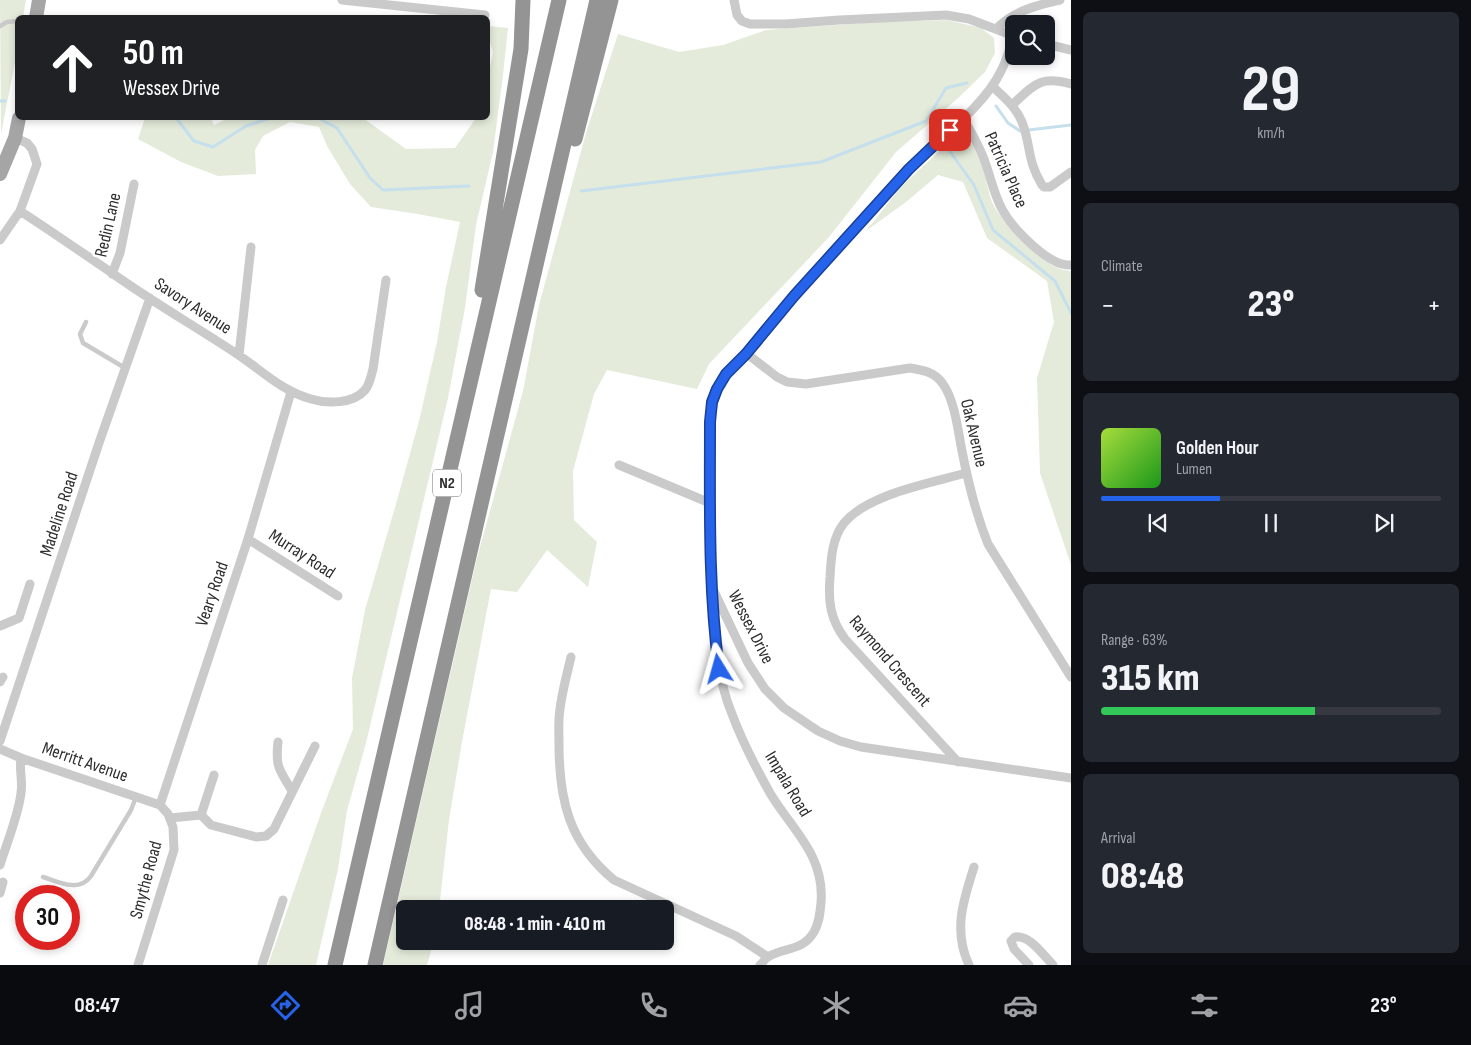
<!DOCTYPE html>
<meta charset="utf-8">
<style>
body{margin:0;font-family:"Sofia Sans Condensed",sans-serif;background:#242831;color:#f1f3f6;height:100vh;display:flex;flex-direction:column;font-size:19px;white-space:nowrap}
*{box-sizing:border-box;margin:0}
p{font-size:16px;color:#9ea1a6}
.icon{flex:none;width:28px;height:28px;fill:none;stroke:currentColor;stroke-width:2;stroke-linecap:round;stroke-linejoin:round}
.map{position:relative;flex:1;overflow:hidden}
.panel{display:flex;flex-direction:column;gap:12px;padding:12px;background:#0d0f14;width:400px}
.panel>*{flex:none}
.guide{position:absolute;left:15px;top:15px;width:475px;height:105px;border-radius:8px;box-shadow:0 2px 8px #0003;background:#202124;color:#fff;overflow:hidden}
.buttons{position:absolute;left:1005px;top:15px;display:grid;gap:10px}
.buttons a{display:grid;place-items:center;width:50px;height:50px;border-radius:8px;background:#171b24;box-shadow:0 2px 8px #0003;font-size:25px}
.speed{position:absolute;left:15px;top:885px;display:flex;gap:10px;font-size:25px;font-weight:700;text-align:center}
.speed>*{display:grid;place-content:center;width:65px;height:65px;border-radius:50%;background:#171b24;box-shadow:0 2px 8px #0003;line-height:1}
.speed .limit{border:8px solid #d22;background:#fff;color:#111}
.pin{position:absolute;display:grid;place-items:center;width:42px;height:42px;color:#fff;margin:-21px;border-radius:10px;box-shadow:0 2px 8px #0006}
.me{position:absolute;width:55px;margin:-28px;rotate:352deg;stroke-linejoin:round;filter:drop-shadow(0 0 4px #0008)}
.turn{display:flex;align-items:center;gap:18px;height:105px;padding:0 25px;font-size:22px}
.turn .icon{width:65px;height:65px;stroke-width:2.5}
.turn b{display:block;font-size:35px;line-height:42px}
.big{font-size:38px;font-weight:800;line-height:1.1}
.panel .widget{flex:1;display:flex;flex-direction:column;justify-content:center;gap:8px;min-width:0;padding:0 18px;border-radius:8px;background:#242831}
.panel .dial{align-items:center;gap:0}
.dial b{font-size:65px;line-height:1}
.song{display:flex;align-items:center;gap:15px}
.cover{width:60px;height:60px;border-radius:8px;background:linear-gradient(135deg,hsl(80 70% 55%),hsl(120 70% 35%))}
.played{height:5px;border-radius:2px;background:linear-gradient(90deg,#2563eb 35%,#363941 35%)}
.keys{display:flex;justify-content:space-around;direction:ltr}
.heat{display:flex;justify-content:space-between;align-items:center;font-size:28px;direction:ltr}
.charge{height:8px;border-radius:4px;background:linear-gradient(90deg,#34c759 63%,#363941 0)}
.trip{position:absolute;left:396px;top:900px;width:278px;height:50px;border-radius:8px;background:#171b24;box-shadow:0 2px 8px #0003;font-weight:800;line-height:50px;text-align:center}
.tabs{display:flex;height:80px;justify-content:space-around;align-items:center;background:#090b0e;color:#9ea1a6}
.tabs .icon{width:35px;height:35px}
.tabs .on{color:#2563eb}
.tabs b{font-size:22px;color:#f1f3f6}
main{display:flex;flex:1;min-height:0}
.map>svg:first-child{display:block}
</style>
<main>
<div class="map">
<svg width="1071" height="965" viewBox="0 0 1071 965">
<rect width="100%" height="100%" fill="#fff"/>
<!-- green -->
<path fill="#e4ebda" d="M0,0h26l-3,17 -5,1 -1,34 -16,82z
M947,20l34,8 13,10 1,15 -10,19 -28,27 -61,53 -67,85 -120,127 -12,25 -90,-19 -13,24 -21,77 1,49 23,22 -9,45 -41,-37 -30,42 -26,-3 -29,153 -13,78 -10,89h-34v32h29l-7,24h-44l94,-407 46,-167 16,-86 47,-172 32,-99 61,18 44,-7 43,-15 110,-8z
M488,26l20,2 -5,47 -10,77 -17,73 -11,83 -17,90 -82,345 -19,68 -9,58 -22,96h-48l53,-152 32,-84 -1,-51 13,-68 31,-106 23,-83 18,-79 9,-55 14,-65 -42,-8 -47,-7 -21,-23 -23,-38 -8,-19 -29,-5 -27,14 -8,14 1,24 -38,2 -37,-14 -43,-23 7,-21h66l3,7 14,-7h135l43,31 49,-1 21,-30h12v-41l5,-25 -5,-17z
M964,128c6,12 13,25 18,38 5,13 6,29 12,40 14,23 50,64 77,65v294l-31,-92 -3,-95 17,-56 -7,-41 -60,-43 -24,-56 -25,-7 -32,27 -40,29 34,-43z"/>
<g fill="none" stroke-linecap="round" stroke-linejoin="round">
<!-- stream -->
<path stroke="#c5dfec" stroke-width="3" d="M0,101h5
M996,106l12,17 12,8 51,-6
M176,118l18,23 19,6 33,-21 25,-8
M318,118l19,10 33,50 13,12 86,-4
M946,146l28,39 19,45 62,51 16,32
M581,191l240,-29 105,-41 20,-33 21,-5"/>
<!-- lane -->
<path stroke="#cacaca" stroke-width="4.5" d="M0,26l7,-4 11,-1
M86,322l-6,12 3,9 42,25
M43,877c16,5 36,16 48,-1l40,-66 5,-13"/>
<!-- street -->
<path stroke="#cacaca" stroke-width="9" d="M342,0l143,15
M734,0l3,15 5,6 8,3h36l53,-4 107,-5 23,4 45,17
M997,28c17,-17 40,-23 63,-28
M1013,36c-3,12 -6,24 -12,35 -17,36 -65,70 -93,99 -50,51 -97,106 -143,161 -27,32 -51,46 -55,91v134l2,31 36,76 17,26 19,19 34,23 22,10 21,6 210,31
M1046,44l25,6
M992,86c12,11 24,21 30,36 9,23 5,39 20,63l2,2h6l21,-15
M1012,105c22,-20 28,-30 59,-21
M963,118c8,14 17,29 22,44 6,16 9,33 17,47 10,19 47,58 69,56
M20,211c31,20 61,41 92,62 39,28 81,52 122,79 25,16 47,39 77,47 16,5 42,5 54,-9 5,-6 6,-14 8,-21l13,-89
M0,240l20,-29 17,-47 -5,-15 -5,-6 -12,-5
M112,274l8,-21 14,-69
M746,353l31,24 10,5 19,2 104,-16c13,2 25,4 33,16 12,17 15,47 19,67 6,31 14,63 26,93l83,133
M239,355l12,-108
M619,465l91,38
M248,539l90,57
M712,592c3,41 4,84 20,122 10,27 24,54 38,79 22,37 55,62 51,110 -1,11 -2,20 -7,29 -12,20 -31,15 -46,25 -3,1 -5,6 -8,8
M0,626l19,-8 11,-34
M571,657c-4,17 -9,35 -11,52 -2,12 -1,24 -1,35 0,56 10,99 55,136l122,56 32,21
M0,682l3,-5
M0,741l100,-301 50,-142
M278,742c-3,26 2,28 14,49
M0,749l21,9 139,47 8,9 5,13 1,23 -36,115
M958,762l-113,-123c-15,-20 -17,-38 -15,-62 1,-18 2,-39 14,-54 24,-29 87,-40 122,-50
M160,805l88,-266 43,-147
M201,815l10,10 45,12 10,-1 8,-7 41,-83
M201,815l13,-40
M170,818l31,-3
M0,865c7,-23 18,-48 21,-72 2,-12 -2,-23 0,-35
M0,893l3,-11
M262,965l21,-65
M969,965c-16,-34 -6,-64 5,-98
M1029,965l-15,-16 -3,-8 4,-4c15,-2 28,18 38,28"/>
<!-- primary -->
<path stroke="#a5a5a5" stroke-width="14" d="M36,18l3,-18
M0,174l15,-36 4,-20"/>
<!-- highway -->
<path stroke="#949494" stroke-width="15" d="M575,139l36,-139
M482,290l39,-241 2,-49
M335,965l224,-965
M375,965l222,-965"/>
</g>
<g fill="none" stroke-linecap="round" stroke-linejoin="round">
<defs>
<path id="route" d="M719,669c-11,-82 -9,-164 -9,-247l2,-20 5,-13 9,-15 20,-20 48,-58 115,-127 41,-39"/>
</defs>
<!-- route casing -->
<use href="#route" stroke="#184099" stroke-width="12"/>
<!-- route -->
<use href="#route" stroke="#2563eb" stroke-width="9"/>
</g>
<g text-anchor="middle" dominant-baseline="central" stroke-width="5" stroke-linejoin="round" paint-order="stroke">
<!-- shield labels -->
<rect fill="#fff" stroke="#6c6c6c" stroke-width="1" x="433" y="469.5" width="28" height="27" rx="4"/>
<g font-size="16" font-weight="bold" fill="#2d2d2d">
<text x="447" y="483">N2</text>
</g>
<!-- street labels -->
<g font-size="18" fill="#2d2d2d" stroke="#fff">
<text transform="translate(1006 170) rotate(66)">Patricia Place</text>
<text transform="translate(108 225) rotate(-77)">Redin Lane</text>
<text transform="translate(193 306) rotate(33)">Savory Avenue</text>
<text transform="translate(974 433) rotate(77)">Oak Avenue</text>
<text transform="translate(59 514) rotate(-72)">Madeline Road</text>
<text transform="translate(302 554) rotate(33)">Murray Road</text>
<text transform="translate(212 594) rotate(-71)">Veary Road</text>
<text transform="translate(751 627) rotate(63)">Wessex Drive</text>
<text transform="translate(890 661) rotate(49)">Raymond Crescent</text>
<text transform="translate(85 762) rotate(19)">Merritt Avenue</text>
<text transform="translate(788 784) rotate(59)">Impala Road</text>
<text transform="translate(146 880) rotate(-75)">Smythe Road</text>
</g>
</g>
</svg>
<div class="buttons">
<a><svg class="icon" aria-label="search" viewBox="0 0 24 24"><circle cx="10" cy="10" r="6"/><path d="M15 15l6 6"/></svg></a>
</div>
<div class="speed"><div class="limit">30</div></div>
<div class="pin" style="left:950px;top:130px;background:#d93025"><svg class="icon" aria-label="arrive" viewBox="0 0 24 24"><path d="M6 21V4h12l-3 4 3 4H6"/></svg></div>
<svg class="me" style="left:719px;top:669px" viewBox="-20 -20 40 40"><path d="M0-17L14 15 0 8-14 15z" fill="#2563eb" stroke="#fff" stroke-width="4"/></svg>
<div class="trip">08:48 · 1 min · 410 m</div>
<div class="guide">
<div class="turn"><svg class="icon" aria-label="ahead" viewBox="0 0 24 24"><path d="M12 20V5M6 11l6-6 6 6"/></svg><div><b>50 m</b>Wessex Drive</div></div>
</div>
</div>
<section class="panel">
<div class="widget dial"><b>29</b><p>km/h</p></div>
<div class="widget"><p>Climate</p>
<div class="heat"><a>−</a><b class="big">23°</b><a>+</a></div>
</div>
<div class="widget">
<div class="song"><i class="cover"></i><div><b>Golden Hour</b><p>Lumen</p></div></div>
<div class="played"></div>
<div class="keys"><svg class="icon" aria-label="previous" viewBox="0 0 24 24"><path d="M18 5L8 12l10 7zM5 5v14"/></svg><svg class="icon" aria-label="pause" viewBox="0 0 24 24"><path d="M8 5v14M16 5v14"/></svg><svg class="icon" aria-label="next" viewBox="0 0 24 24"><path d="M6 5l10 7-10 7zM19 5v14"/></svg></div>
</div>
<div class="widget"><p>Range · 63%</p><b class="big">315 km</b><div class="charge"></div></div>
<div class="widget"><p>Arrival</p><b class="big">08:48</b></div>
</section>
</main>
<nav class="tabs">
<b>08:47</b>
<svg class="icon on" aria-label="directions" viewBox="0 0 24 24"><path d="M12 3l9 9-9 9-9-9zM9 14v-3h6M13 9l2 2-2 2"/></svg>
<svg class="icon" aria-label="music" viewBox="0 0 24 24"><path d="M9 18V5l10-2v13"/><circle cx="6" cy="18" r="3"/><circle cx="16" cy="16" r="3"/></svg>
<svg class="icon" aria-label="phone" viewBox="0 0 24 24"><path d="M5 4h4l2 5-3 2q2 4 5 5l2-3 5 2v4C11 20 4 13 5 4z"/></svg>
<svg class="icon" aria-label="climate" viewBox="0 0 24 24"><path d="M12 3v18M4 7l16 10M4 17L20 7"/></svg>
<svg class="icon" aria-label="car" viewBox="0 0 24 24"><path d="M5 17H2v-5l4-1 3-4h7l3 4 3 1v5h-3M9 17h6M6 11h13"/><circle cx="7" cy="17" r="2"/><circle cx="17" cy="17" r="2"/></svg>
<svg class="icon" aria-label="filters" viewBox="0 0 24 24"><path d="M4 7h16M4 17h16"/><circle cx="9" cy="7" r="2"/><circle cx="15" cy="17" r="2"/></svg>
<b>23°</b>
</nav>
